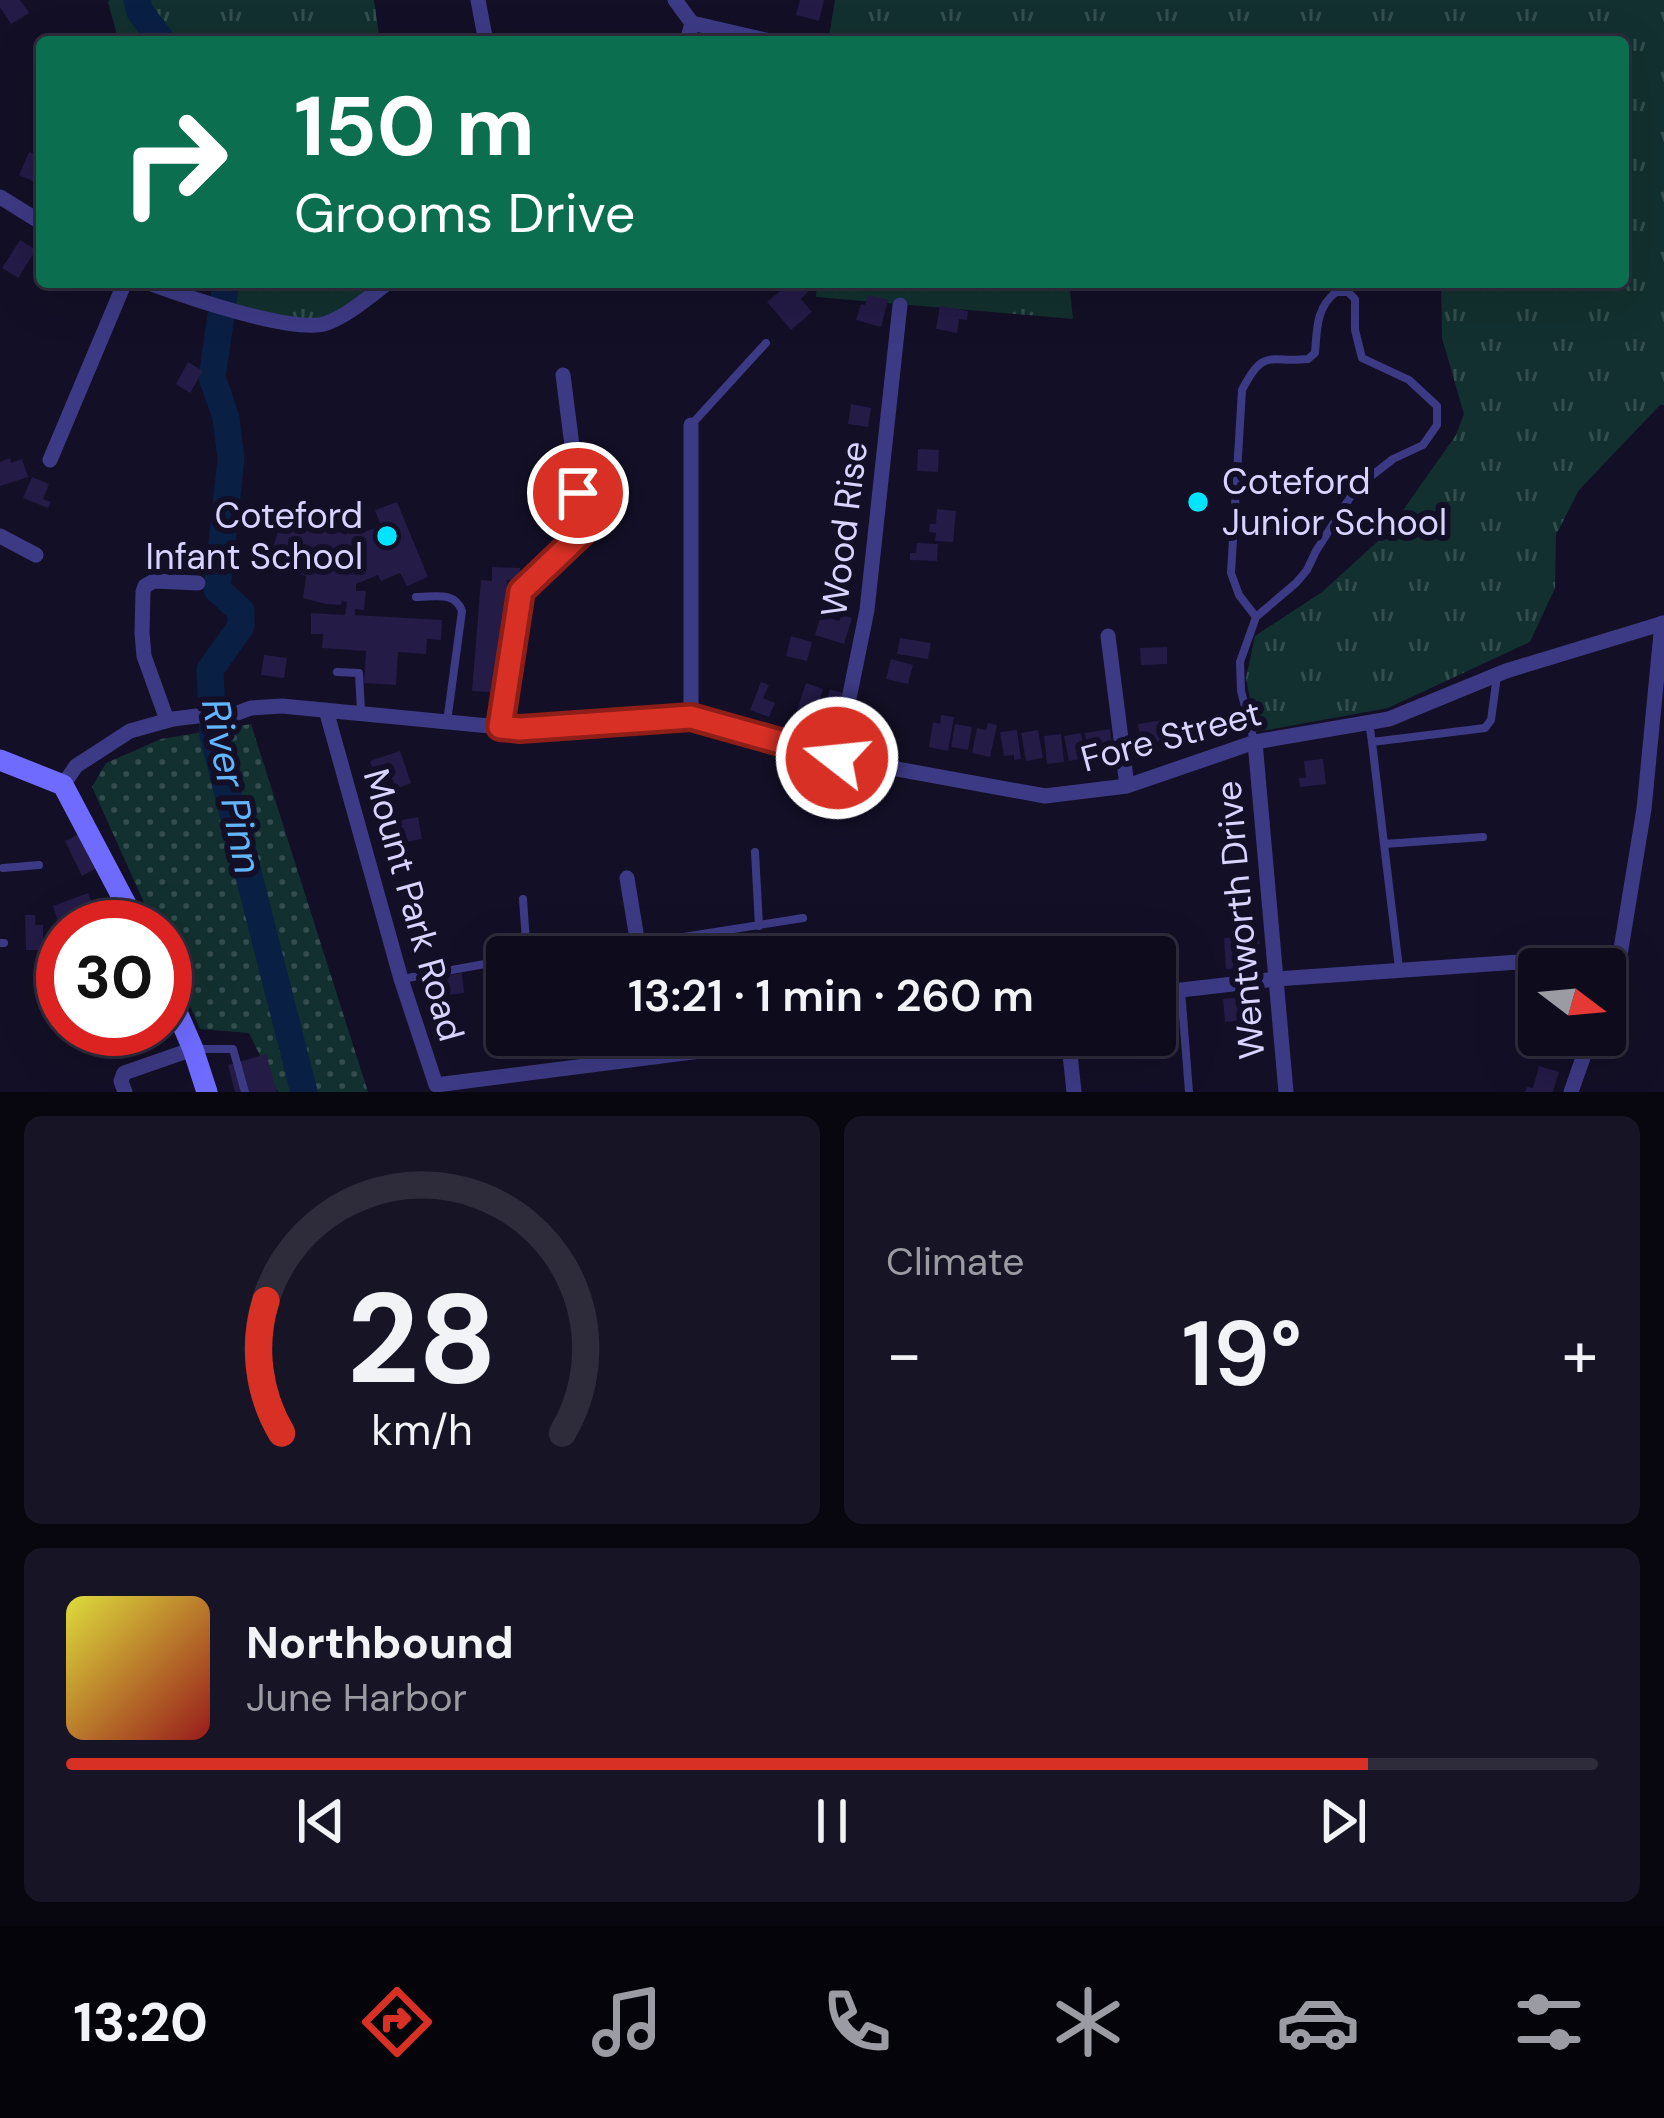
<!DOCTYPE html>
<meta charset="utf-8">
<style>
body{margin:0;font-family:"DM Sans",sans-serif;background:#171425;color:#f1f3f6;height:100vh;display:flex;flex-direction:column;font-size:45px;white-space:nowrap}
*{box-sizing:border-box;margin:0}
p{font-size:39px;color:#9b9ba3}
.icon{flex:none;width:66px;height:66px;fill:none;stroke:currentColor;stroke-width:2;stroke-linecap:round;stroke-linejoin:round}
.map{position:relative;height:1092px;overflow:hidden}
.sheet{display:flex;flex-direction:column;gap:24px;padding:24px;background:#08060f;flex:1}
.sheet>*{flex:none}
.top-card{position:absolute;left:36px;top:36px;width:1593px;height:252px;border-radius:12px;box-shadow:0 12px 48px #0002,0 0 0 3px #2e2b3b;background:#0b6e4f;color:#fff;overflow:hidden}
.needle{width:78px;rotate:106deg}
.controls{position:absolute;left:1518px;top:948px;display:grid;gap:24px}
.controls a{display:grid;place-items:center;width:108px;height:108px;border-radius:12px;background:#0e0b1c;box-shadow:0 12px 48px #0002,0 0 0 3px #2e2b3b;font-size:60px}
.speed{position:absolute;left:36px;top:900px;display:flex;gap:24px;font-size:60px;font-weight:700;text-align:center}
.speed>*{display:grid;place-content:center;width:156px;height:156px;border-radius:50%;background:#0e0b1c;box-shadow:0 12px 48px #0002,0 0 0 3px #2e2b3b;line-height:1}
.speed .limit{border:18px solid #d22;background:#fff;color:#111}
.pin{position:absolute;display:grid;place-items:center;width:102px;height:102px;color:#fff;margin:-51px;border:6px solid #fff;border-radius:50%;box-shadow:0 3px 12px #0007}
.me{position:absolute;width:132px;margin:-66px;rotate:286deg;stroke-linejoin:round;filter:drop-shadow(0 0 9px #0008)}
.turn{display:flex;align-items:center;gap:42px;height:252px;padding:0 60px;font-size:54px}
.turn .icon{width:156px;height:156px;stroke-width:2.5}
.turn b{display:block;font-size:84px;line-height:102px}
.big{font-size:90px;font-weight:600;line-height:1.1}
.sheet .tile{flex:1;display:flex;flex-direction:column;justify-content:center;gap:18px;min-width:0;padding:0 42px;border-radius:18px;background:#171425}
.sheet .dial{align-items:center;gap:0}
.dial svg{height:312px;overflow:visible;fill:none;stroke:#2e2b3b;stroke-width:7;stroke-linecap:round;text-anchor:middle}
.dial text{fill:#f1f3f6;stroke:none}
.song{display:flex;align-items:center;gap:36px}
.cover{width:144px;height:144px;border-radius:18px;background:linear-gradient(135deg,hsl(60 70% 55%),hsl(0 70% 35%))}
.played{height:12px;border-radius:6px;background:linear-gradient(90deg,#d93025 85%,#2e2b3b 85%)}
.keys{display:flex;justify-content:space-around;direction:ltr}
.heat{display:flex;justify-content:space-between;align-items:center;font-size:66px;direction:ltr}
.sheet .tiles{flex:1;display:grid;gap:24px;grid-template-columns:1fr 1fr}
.tile:last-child{grid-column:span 2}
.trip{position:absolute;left:486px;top:936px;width:690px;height:120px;border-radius:12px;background:#0e0b1c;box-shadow:0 12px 48px #0002,0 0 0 3px #2e2b3b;font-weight:600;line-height:120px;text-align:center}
.dock{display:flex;height:192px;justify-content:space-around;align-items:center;background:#06040b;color:#9b9ba3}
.dock .icon{width:84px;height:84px}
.dock .selected{color:#d93025}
.dock b{font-size:54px;color:#f1f3f6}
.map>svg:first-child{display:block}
</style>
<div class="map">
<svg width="1664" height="1092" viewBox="0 0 1664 1092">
<defs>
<pattern id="grass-dots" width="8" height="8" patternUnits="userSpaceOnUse" patternTransform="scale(3)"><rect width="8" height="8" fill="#12302f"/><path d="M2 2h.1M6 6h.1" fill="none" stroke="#344d4e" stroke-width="1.8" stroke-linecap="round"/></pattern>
<pattern id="park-tufts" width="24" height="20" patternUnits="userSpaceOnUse" patternTransform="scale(3)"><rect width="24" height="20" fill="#12302f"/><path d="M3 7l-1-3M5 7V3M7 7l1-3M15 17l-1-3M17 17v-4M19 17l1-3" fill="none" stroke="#344d4e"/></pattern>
</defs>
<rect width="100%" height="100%" fill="#130f26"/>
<!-- grass -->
<path fill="url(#grass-dots)" d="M251,724l117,368h-90l-29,-59 -49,-4 -35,-79v-23h-10l-63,-140 14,-24 55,-24z"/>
<!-- park -->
<path fill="url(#park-tufts)" d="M110,0h264l6,42h-261l-11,-40z
M835,0h829v405h-4l-81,85 -23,45 -1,53 -25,54 -142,66 -132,24 -10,-54 9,-42 67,-44 65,-59 69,-98 8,-21 -22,-76 -1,-56h182v-240h-795z
M235,282h154l-65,42 -93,-15z
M817,282h252l4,37 -257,-22z"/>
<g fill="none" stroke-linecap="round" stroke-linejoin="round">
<!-- river -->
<path stroke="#0a1f44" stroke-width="27" d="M137,0l3,12 23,30
M226,282l-14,95 14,41 5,41 -14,130 24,22v15l-31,44 3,65 91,357"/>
</g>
<!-- building -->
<path fill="#241b47" d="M0,0h20l9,13 -18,11 -11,-17z
M800,0h24l-5,21 -23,-6z
M29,152l13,5v28l-23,-10z
M20,240l16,10 -18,28 -16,-10z
M791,282h9l8,10 -7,7 11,13 -21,18 -24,-28z
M868,295l20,5 -7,27 -25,-7 5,-16 4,1z
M940,306l28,5 -1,9 -8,-1 -2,14 -21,-4z
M188,362l15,9 -13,22 -14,-9z
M851,404l20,4 -3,19 -20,-3z
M918,449l21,1 -1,22 -21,-1z
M10,458l1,5 11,-4 6,18 -28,9v-24z
M32,477l17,7 -6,15 8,3 -3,6 -25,-10z
M397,502l31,75 -21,9 -7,-13 -19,8 -3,-6 -22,9v7h10l-2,19 -9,-1v6l87,5 -1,20 -14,-1 -1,15 -28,-2 -2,33 -32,-2 2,-32 -44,-3 1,-14h-12v-21l34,2 2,-13 -5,-1 -1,4 -15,-1 -23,-6 3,-22 -38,-12 16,-52 29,8 -3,10 6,2 2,-6 29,9 -2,-12 14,-2 2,12 20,-7 -6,-16z
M937,509l19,2 -3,31 -18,-1 1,-8 -7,-1 1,-8h6z
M917,543l21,1 -1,17 -27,-1v-7h6z
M492,567l28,1v13l-13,-1 -4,113 -31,-2 9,-111 11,1z
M842,614l10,4 -8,26 -29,-9 6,-20 18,6z
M791,636l21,6 -5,19 -21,-5z
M900,638l31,5 -3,16 -31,-5z
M1167,647v17l-26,1 -1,-17z
M264,655l23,3 -3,20 -23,-3z
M891,659l22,6 -5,19 -22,-5z
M761,682l8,3 -6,13 12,5 -6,14 -19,-7z
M806,683l17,6 -8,27 -18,-6z
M830,689l16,5 -8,28 -17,-5z
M941,715l13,2 -6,34 -19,-4 4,-25 7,2z
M1163,720l3,21 -25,3 -3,-20z
M988,723l9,2 -7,32 -18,-4 5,-25 9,2z
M955,724l17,3 -4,23 -17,-3z
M1110,729l2,15 6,-1 2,14 -20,3v-4l-11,2 -4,-25z
M1017,730l4,29 -7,1v-5l-10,1 -4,-24z
M1038,730l5,28 -17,3 -5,-28z
M1081,733l6,29 -7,2 -1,-5 -10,2 -5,-25z
M1061,734l3,28 -17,2 -3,-28z
M400,751l11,32 -15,6 -5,-14 -14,5 -7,-19z
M1323,759l3,25 -26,3 -1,-9h7l-2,-17z
M418,817l4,22 -28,5 -3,-22z
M79,834l21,32 -18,10 -17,-35z
M88,893l6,15 -36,13 -5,-15z
M25,915h10v10h8v25h-17z
M1259,935l1,17 -7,1v14l-27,2 -2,-31z
M63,961v16l-5,1 1,10 -20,1v-10l9,-1 -1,-16z
M462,973l2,20 -25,3 -2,-19z
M1252,996l2,15 8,-1 1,8 -38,4 -2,-23z
M266,1054l11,38h-42l-7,-27z
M1539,1066l20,6 -6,20h-28l2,-5 6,1z"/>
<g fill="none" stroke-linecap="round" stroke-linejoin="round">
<!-- lane -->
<path stroke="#3d3a85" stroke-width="8" d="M691,425l75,-82
M416,597c19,0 39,-6 46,14l-15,111
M337,672l22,1 2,39
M1369,723l3,19 113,-14 6,-8 6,-44
M1254,741l-13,-50 -1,-29 16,-45 40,-34 11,-13 9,-19 40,-63 37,-29 30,-14 14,-20v-19l-28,-26 -47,-22 -7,-28v-31l-7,-7h-12c-20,16 -19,37 -21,61l-7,6c-39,4 -44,-12 -66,31l-11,183 8,22 17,22
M1372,742l12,102
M755,852l4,74
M3,868l36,-3
M0,943h4
M639,944l164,-26
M516,957l10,-15 -3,-43
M1399,968l-15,-124 99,-7
M402,979l105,-19
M1181,990l8,102
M195,1049h38l12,43"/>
<!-- street -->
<path stroke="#3d3a85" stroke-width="15" d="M478,0l8,42
M675,0l17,23 82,19
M687,42l5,-19
M0,197l42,26
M146,282c35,13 148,53 181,41 23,-9 43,-27 62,-41
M50,460l75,-178
M0,536l36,19
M1108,636l19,150
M326,710l75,269 35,106 390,-50
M691,717v-292
M167,720l-23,-64 -2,-23 1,-41 2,-6 9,-5 44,2
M501,727l20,-136 62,-59 -20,-157
M1255,742l31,350
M837,758l30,-148 33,-305
M63,785l13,-19 54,-35 43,-12 32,-4 24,1 22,-8 31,-2 238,23 171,-12 146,41 208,38 82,-10 128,-44 134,-23 117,-48 158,-48
M627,878l13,79
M64,927l61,-25
M1155,993l121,-14 344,-24
M1605,997l15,-42 24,-146 18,-186
M1068,1035l6,57
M125,1092l-4,-11 3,-8 69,-24
M1571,1092l20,-57"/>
<!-- secondary -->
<path stroke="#6f6bff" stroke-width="21" d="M0,760l63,25 75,142
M165,984l28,65 14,43"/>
</g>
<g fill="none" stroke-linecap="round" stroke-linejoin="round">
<defs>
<path id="route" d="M578,493l5,39 -62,59 -21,136 20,2 171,-12 146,41"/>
</defs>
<!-- route casing -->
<use href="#route" stroke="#8d1f18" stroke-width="30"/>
<!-- route -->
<use href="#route" stroke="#d93025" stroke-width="21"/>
</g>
<!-- markers -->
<g fill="#00e5ff" stroke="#130f26" stroke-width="4.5">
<circle cx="1198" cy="502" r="12"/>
<circle cx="387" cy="536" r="12"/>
</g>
<g text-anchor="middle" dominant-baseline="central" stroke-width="12" stroke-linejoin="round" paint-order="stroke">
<!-- poi labels -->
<g font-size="36" fill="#d9d4ff" stroke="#130f26" text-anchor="start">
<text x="1222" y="481">Coteford<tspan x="1222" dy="41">Junior School</tspan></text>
<text x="363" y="515" text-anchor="end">Coteford<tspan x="363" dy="41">Infant School</tspan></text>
</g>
<!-- street labels -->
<g font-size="36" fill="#d9d4ff" stroke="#130f26">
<text transform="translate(844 529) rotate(-83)">Wood Rise</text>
<text transform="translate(1171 736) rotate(-15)">Fore Street</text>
<text transform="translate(414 905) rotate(74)">Mount Park Road</text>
<text transform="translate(1240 920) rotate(-95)">Wentworth Drive</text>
</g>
<!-- water labels -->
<g font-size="39" font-style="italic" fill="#62b6ff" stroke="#130f26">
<text transform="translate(232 786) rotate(79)">River Pinn</text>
</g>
</g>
</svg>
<div class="controls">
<a><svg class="needle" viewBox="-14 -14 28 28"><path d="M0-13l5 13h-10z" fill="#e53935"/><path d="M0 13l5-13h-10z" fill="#9b9ba3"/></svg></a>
</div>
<div class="speed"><div class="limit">30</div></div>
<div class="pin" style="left:578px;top:493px;background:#d93025"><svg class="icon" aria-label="arrive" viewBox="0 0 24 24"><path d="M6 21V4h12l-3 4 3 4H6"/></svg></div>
<svg class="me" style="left:837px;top:758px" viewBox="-20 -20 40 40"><circle r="17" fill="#d93025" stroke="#fff" stroke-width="3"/><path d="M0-11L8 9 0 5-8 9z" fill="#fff"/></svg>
<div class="trip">13:21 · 1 min · 260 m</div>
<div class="top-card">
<div class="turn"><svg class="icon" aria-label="right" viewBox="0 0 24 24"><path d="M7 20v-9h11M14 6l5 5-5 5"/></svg><div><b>150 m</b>Grooms Drive</div></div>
</div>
</div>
<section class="sheet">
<div class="tiles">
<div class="tile dial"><svg viewBox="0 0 100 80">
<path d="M14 69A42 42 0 1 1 86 69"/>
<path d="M14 69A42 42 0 0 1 10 35" stroke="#d93025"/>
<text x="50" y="56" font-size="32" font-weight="700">28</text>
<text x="50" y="72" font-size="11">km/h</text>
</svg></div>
<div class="tile"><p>Climate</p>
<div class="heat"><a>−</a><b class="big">19°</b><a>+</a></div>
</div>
<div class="tile">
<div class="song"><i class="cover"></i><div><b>Northbound</b><p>June Harbor</p></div></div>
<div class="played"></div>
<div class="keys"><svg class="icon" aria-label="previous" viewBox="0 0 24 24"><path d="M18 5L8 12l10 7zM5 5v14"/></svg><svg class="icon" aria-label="pause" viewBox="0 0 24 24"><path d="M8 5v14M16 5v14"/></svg><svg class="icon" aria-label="next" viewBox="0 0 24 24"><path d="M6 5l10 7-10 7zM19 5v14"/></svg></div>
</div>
</div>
</section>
<nav class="dock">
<b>13:20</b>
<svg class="icon selected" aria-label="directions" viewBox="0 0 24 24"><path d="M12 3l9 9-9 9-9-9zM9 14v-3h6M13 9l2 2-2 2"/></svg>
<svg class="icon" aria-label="music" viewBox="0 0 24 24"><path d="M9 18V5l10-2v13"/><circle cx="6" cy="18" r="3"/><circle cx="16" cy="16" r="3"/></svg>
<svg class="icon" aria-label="phone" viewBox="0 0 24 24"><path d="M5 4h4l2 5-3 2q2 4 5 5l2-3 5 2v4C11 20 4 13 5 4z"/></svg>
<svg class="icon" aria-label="climate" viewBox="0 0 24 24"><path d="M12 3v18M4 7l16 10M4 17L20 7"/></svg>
<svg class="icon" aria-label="car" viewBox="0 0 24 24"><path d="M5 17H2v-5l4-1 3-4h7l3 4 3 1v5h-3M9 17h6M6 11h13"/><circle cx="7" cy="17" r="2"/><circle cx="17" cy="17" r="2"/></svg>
<svg class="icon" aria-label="filters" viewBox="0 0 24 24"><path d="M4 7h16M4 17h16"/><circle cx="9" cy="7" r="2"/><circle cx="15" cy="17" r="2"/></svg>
</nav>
